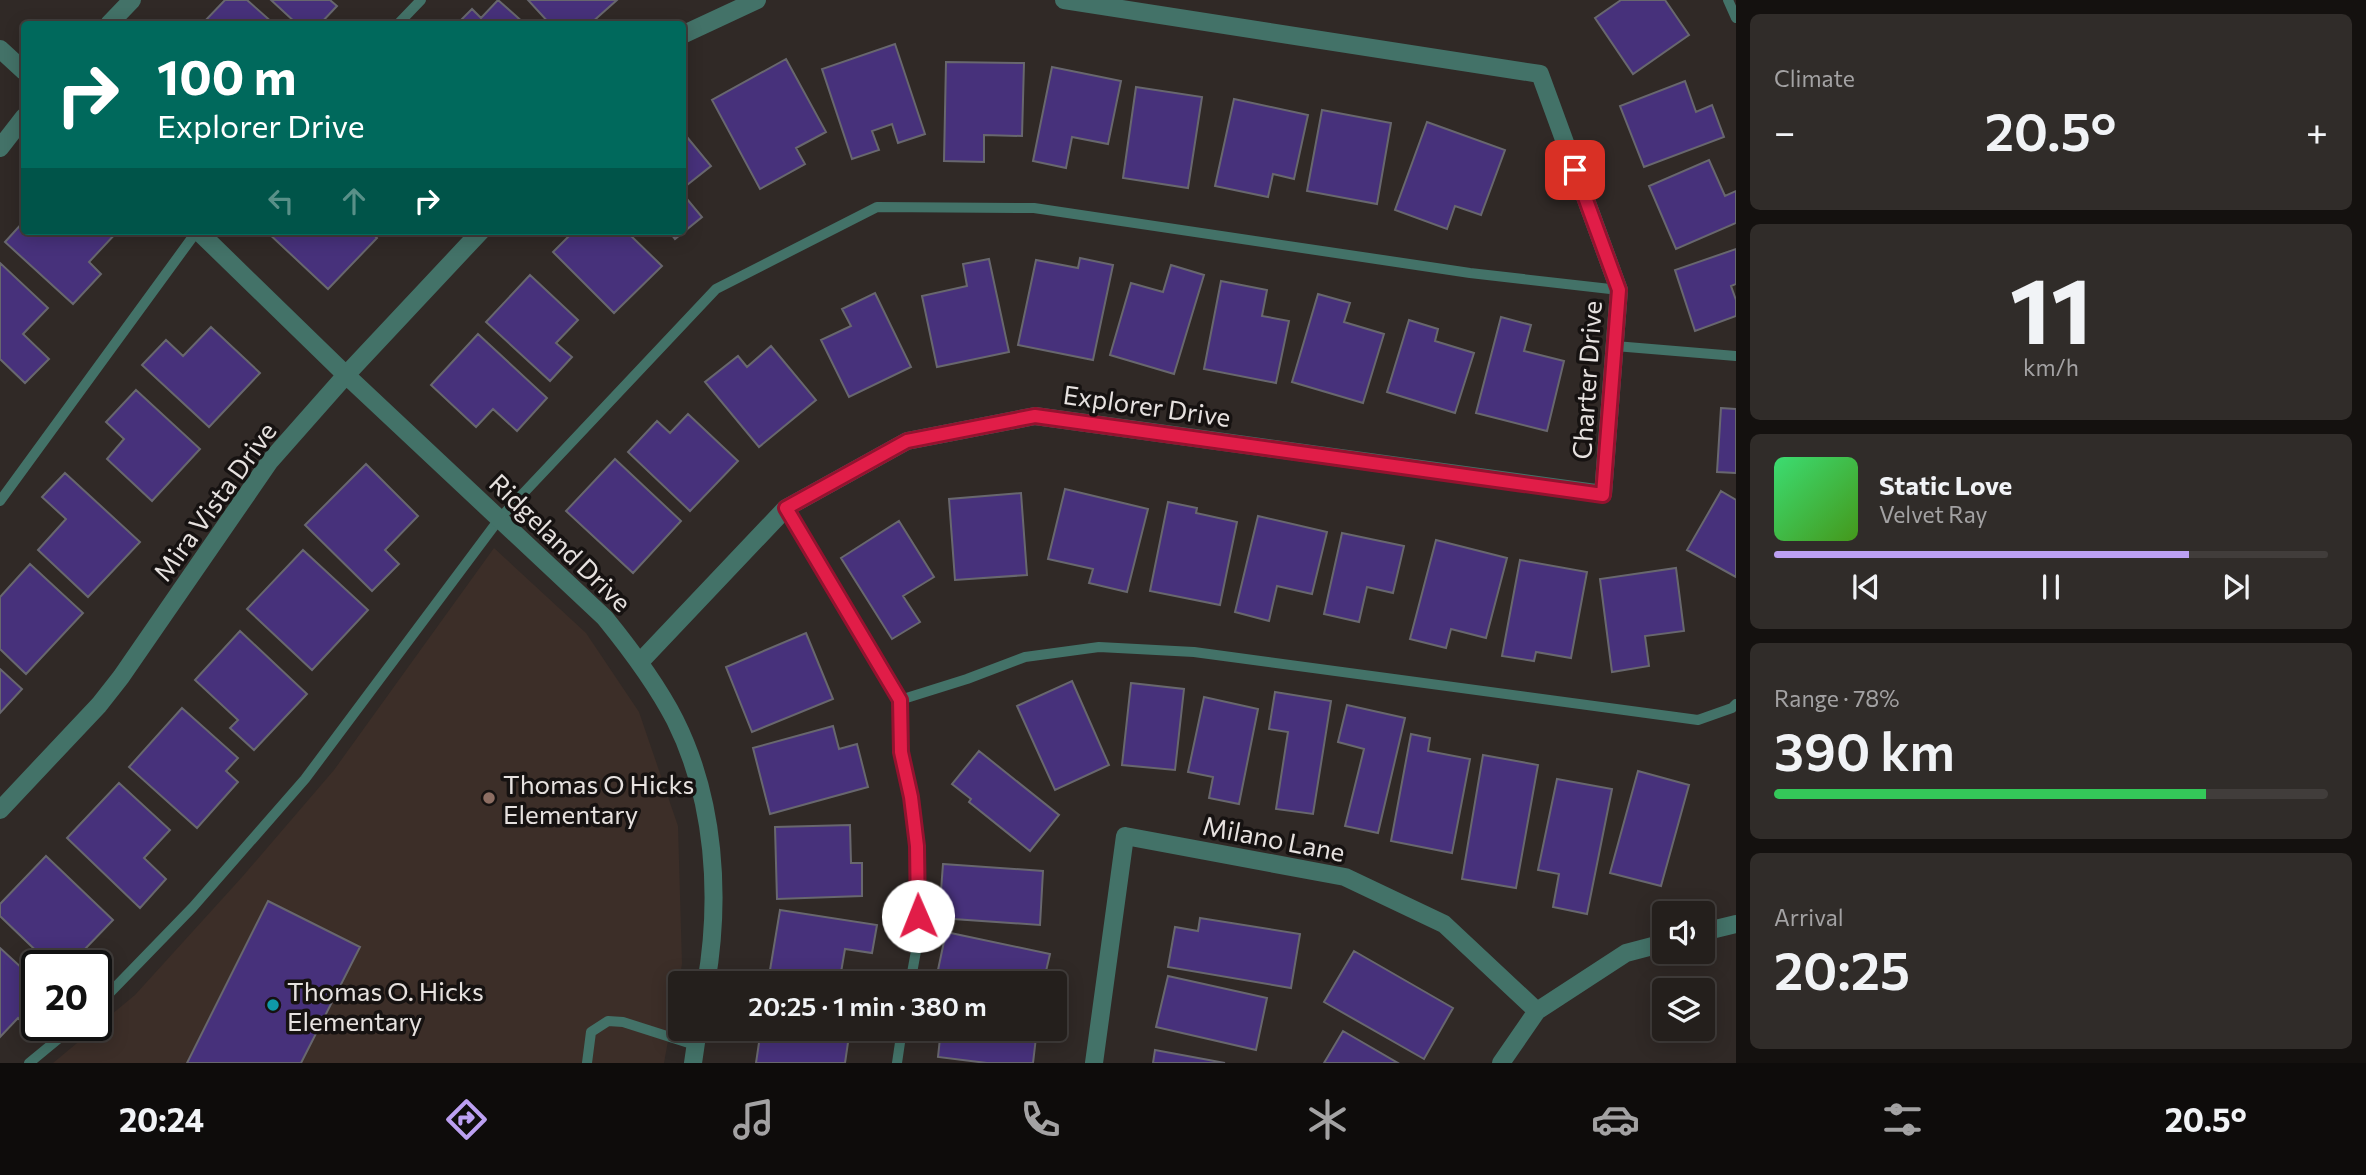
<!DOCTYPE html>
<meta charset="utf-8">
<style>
body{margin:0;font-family:Commissioner,sans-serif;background:#302c29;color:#f1f3f6;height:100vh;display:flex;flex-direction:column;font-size:26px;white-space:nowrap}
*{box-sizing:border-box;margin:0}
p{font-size:23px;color:#a3a2a3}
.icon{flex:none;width:38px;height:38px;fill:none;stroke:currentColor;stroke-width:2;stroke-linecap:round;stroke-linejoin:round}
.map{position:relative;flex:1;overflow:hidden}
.side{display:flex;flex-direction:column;gap:14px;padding:14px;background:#14110f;width:630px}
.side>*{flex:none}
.banner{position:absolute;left:21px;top:21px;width:665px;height:214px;border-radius:7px;box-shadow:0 4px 18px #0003,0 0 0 2px #413d3b;background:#00695c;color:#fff;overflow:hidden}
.controls{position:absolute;left:1652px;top:901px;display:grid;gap:14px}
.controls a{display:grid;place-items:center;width:63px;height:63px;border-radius:7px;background:#241f1c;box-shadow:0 4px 18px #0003,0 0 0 2px #413d3b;font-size:35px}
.speed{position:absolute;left:21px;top:950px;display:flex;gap:14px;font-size:35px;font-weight:700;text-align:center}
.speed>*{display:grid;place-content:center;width:91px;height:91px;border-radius:50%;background:#241f1c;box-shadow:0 4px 18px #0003,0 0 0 2px #413d3b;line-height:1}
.speed .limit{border:4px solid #111;border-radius:10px;background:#fff;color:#111}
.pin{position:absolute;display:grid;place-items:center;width:60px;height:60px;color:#fff;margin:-30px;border-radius:14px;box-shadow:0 4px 10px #0006}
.me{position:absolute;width:77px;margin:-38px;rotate:359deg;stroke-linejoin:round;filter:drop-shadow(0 0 5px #0008)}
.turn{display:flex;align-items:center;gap:24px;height:147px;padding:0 21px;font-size:32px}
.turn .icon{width:91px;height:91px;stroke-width:2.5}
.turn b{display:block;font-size:49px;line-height:60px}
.lanes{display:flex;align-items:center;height:66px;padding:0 21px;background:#0003;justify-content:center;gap:35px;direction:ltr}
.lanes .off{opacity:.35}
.big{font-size:52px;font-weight:600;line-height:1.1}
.side .card{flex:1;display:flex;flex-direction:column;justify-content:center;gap:10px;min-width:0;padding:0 24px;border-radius:10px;background:#302c29}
.side .dial{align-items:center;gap:0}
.dial b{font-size:91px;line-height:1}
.song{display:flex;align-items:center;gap:21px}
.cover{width:84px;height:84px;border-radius:10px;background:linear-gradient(135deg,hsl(140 70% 55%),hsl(100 70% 35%))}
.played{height:7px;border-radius:4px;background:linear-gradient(90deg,#bca0f2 75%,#413d3b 75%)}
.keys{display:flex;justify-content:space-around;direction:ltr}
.heat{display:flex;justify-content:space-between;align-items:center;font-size:38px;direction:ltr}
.charge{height:10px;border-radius:5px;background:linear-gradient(90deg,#34c759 78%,#413d3b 0)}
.trip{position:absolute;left:668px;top:971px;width:399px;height:70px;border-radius:7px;background:#241f1c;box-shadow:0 4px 18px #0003,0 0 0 2px #413d3b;font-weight:600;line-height:70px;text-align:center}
.dock{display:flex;height:112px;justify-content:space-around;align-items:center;background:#0e0c0b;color:#a3a2a3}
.dock .icon{width:49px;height:49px}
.dock .current{color:#bca0f2}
.dock b{font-size:32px;color:#f1f3f6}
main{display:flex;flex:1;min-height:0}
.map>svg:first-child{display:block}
</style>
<main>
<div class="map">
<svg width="1736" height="1063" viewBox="0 0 1736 1063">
<rect width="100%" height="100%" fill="#302926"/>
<!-- built -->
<path fill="#3c2e28" d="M494,548l92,85 53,79 39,114 4,138 -18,99h-611l82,-68 108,-119 91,-106z"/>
<!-- building -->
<path fill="#47317b" stroke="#68676e" stroke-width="2" d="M225,0h22l27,24h-72z
M271,0h59l7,6 -17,18h-23z
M498,0l27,24h-68l15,-15 9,9z
M528,0h89l-27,24h-40z
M1621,0h44l24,35 -56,39 -38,-56z
M895,44l30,90 -27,9 -6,-19 -20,7 7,19 -27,9 -30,-90z
M786,59l40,73 -30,16 9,16 -45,25 -48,-89z
M946,62l78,1 -2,73 -38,-1v27l-40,-1z
M1052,67l69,14 -13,63 -36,-7 -6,31 -33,-7z
M1685,81l11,31 16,-7 12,32 -80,30 -24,-61z
M1136,87l66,10 -14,91 -65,-10z
M1234,99l74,16 -14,64 -21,-5 -5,23 -53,-11z
M1322,110l69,13 -14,81 -70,-13z
M1427,122l78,28 -24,65 -26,-9 -8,23 -52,-19z
M682,131l29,35 -29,23z
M1709,160l16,36 11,-5v32l-60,26 -27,-63z
M682,193l20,24 -27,22 -6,-8h13z
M24,221v10h94l-29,31 12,12 -28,30 -68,-62z
M266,231h104l7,7 -49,51z
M574,231h52l36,35 -48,47 -61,-61z
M1736,249v35l-5,2 5,14v16l-41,15 -20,-61z
M1080,258l33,7 -20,95 -75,-15 18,-85 42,8z
M989,259l20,93 -72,15 -15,-71 45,-10 -4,-22z
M0,263l48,45 -25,26 26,25 -24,24 -25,-24z
M1171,265l33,10 -30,99 -64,-19 21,-72 32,9z
M530,275l48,45 -22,23 16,14 -22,24 -64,-59z
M1221,281l46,9 -5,26 27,5 -13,62 -72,-14z
M875,293l36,74 -62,30 -28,-57 30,-14 -9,-17z
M1318,294l32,9 -6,19 40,12 -21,69 -71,-21z
M1501,317l30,8 -7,26 40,10 -17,70 -71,-18z
M1409,320l29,9 -3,12 39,12 -19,60 -68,-21z
M211,327l49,46 -51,54 -67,-62 24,-25 17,16z
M478,334l69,64 -30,33 -24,-22 -17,18 -45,-42z
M771,346l45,54 -57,47 -54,-65 33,-26 9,11z
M136,390l64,59 -48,52 -45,-42 17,-20 -18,-17z
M1721,408l15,1v64l-19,-1z
M688,414l50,47 -48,50 -62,-59 29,-31 13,12z
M615,459l66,62 -48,52 -67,-62z
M366,464l52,52 -33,34 14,14 -27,27 -67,-66z
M65,473l75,69 -52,55 -50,-47 28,-31 -24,-22z
M1065,489l83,20 -21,83 -38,-9 4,-14 -45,-10z
M1721,491l15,9v77l-49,-27z
M1021,493l6,82 -72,5 -6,-81z
M1168,502l29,6 -1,5 41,9 -17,83 -70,-14z
M1258,516l69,16 -15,62 -35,-8 -8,35 -34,-9z
M899,521l35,56 -31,19 17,26 -28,17 -51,-81z
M1342,533l62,13 -11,47 -26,-6 -8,35 -35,-8z
M1436,540l71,18 -21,80 -35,-9 -5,19 -36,-9z
M303,550l65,60 -56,60 -65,-61z
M1520,560l67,12 -16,86 -35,-6 -2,9 -32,-5z
M30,564l53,49 -57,61 -26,-25v-52z
M1676,568l8,63 -39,5 4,30 -37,6 -12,-93z
M240,631l67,63 -53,56 -24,-22 8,-8 -43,-40z
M806,633l27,66 -81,33 -26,-65z
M0,669l22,20 -22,24z
M1072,681l37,84 -54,25 -38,-84z
M1131,683l53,6 -9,81 -53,-5z
M1275,692l56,9 -18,113 -37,-5 12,-77 -19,-3z
M1204,697l54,12 -19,95 -30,-6 4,-21 -25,-5z
M1347,705l58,13 -27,115 -33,-7 19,-77 -26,-7z
M182,708l56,50 -12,13 12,11 -41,46 -68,-61z
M833,726l6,23 18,-5 11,43 -98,27 -17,-66z
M1411,734l19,4 -2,13 42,8 -18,94 -61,-12z
M979,751l80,64 -29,36 -61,-49 2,-3 -19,-15z
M1483,755l55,10 -22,123 -54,-9z
M1638,771l51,14 -28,101 -51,-13z
M1557,779l55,10 -25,125 -34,-7 6,-33 -21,-4z
M119,783l51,47 -26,28 22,21 -26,29 -73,-70z
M850,825l1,38h11v33l-85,3 -2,-72z
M46,856l67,64 -30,31 3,3 -11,12h-23l-52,-50v-12z
M943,864l100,7 -3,54 -101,-7z
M268,901l92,46 -59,116h-114z
M780,910l97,15 -5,28 -27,-4 -6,35 -71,-2z
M1200,918l100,16 -9,54 -123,-21 7,-40 23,4z
M946,932l104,22 -7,30h-108z
M0,948l37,34v29l-13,13 -6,-6 -18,19z
M1354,951l99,57 -29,51 -100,-57z
M1168,976l99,22 -11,52 -100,-23z
M761,1029h89l-5,34h-89z
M941,1029h96l-4,34h-46l-49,-6z
M1343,1031l55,32h-74z
M1155,1050l70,13h-72z"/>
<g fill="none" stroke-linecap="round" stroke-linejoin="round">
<!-- lane -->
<path stroke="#437268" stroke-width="10" d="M1728,0l8,18
M398,24l23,-24
M1615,346l121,10
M0,501l197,-270
M786,508l114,192 1,52 10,45 6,49 1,94 -8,44
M900,700l67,-21 58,-22 74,-10 95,5 504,68 34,-12 4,-4
M96,1007l97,-100 112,-128 195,-261 216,-229 161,-82 157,1 436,65 149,17
M29,1063l45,-37
M587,1063l4,-31 17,-11 15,1 72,23
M897,1063l5,-34"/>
<!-- street -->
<path stroke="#437268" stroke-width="18" d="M109,24l23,-24
M682,35l75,-35
M0,49l24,22
M0,148l24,-31
M198,231l148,144 259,243c26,32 51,65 70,102 40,80 46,177 31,264
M640,662l146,-154 121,-67 128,-25 568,78 16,-204 -79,-216 -476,-74
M0,810l99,-105 22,-28 149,-216 76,-86 135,-144
M1703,932l33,-8
M693,1063l5,-34
M1094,1063l31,-227 220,41 99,47 93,87
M1501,1063l36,-52 89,-58 38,-10"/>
</g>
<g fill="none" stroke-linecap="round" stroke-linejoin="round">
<defs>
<path id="route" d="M918,916l-1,-70 -6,-49 -10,-45 -1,-52 -114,-192 121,-67 128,-25 568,79 16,-205 -44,-120"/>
</defs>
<!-- route casing -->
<use href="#route" stroke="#92132f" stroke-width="18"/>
<!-- route -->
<use href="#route" stroke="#e11d48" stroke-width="12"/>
</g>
<!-- markers -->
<circle fill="#8d6e63" stroke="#161211" stroke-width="2.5" cx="489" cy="798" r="7"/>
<circle fill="#0f9aa8" stroke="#161211" stroke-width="2.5" cx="273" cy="1005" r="7"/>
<g text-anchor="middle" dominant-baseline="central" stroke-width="7" stroke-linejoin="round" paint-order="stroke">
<!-- street labels -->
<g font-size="26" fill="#e6e1df" stroke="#161211">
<text transform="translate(1586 380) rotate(-86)">Charter Drive</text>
<text transform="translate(1147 405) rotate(8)">Explorer Drive</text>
<text transform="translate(214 501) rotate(-54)">Mira Vista Drive</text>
<text transform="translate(561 542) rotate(44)">Ridgeland Drive</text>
<text transform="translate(1274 838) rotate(11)">Milano Lane</text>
</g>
<!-- poi labels -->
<g font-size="26" fill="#e6e1df" stroke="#161211" text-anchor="start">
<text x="503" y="783">Thomas O Hicks<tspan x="503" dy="30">Elementary</tspan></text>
<text x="287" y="990">Thomas O. Hicks<tspan x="287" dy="30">Elementary</tspan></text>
</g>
</g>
</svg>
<div class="controls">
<a><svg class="icon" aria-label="sound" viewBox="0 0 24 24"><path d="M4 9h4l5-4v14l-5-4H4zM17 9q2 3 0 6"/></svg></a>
<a><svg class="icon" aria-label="layers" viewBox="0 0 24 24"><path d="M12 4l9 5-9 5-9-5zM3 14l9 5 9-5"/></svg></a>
</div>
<div class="speed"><div class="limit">20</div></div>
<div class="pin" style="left:1575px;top:170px;background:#d93025"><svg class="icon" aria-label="arrive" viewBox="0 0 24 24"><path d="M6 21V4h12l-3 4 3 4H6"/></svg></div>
<svg class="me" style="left:918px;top:916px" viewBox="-20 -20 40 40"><circle r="19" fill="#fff"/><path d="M0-13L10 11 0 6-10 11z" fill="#e11d48"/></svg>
<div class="trip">20:25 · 1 min · 380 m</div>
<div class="banner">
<div class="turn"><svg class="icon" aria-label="right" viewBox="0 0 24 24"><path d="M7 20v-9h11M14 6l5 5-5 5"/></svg><div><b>100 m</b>Explorer Drive</div></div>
<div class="lanes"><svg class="icon off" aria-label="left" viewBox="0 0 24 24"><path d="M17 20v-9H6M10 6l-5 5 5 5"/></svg><svg class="icon off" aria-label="ahead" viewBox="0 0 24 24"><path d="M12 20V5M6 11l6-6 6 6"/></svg><svg class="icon" aria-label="right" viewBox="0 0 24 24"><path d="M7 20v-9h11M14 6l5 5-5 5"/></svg></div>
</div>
</div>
<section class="side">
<div class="card"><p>Climate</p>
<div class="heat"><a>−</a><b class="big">20.5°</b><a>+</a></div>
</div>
<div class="card dial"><b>11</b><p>km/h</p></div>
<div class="card">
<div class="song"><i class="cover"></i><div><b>Static Love</b><p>Velvet Ray</p></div></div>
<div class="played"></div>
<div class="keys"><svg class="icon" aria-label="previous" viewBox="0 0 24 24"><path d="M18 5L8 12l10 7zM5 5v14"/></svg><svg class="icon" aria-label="pause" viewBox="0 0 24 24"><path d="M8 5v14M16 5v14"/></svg><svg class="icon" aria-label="next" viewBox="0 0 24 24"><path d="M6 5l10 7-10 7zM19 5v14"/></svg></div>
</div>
<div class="card"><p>Range · 78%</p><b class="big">390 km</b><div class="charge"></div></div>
<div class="card"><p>Arrival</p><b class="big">20:25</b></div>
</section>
</main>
<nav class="dock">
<b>20:24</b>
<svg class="icon current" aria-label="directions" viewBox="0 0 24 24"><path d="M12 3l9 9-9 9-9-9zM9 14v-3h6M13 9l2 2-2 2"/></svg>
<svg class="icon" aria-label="music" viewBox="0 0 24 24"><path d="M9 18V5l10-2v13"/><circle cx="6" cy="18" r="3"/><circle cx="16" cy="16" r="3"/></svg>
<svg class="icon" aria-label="phone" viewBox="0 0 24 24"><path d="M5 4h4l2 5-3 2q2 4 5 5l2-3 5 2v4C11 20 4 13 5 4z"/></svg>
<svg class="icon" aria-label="climate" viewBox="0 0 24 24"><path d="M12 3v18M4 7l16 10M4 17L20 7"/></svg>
<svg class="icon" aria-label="car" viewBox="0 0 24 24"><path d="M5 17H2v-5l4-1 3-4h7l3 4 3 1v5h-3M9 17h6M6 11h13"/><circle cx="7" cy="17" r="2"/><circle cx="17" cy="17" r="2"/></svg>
<svg class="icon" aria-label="filters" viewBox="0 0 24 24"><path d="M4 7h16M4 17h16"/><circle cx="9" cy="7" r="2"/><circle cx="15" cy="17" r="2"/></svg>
<b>20.5°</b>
</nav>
